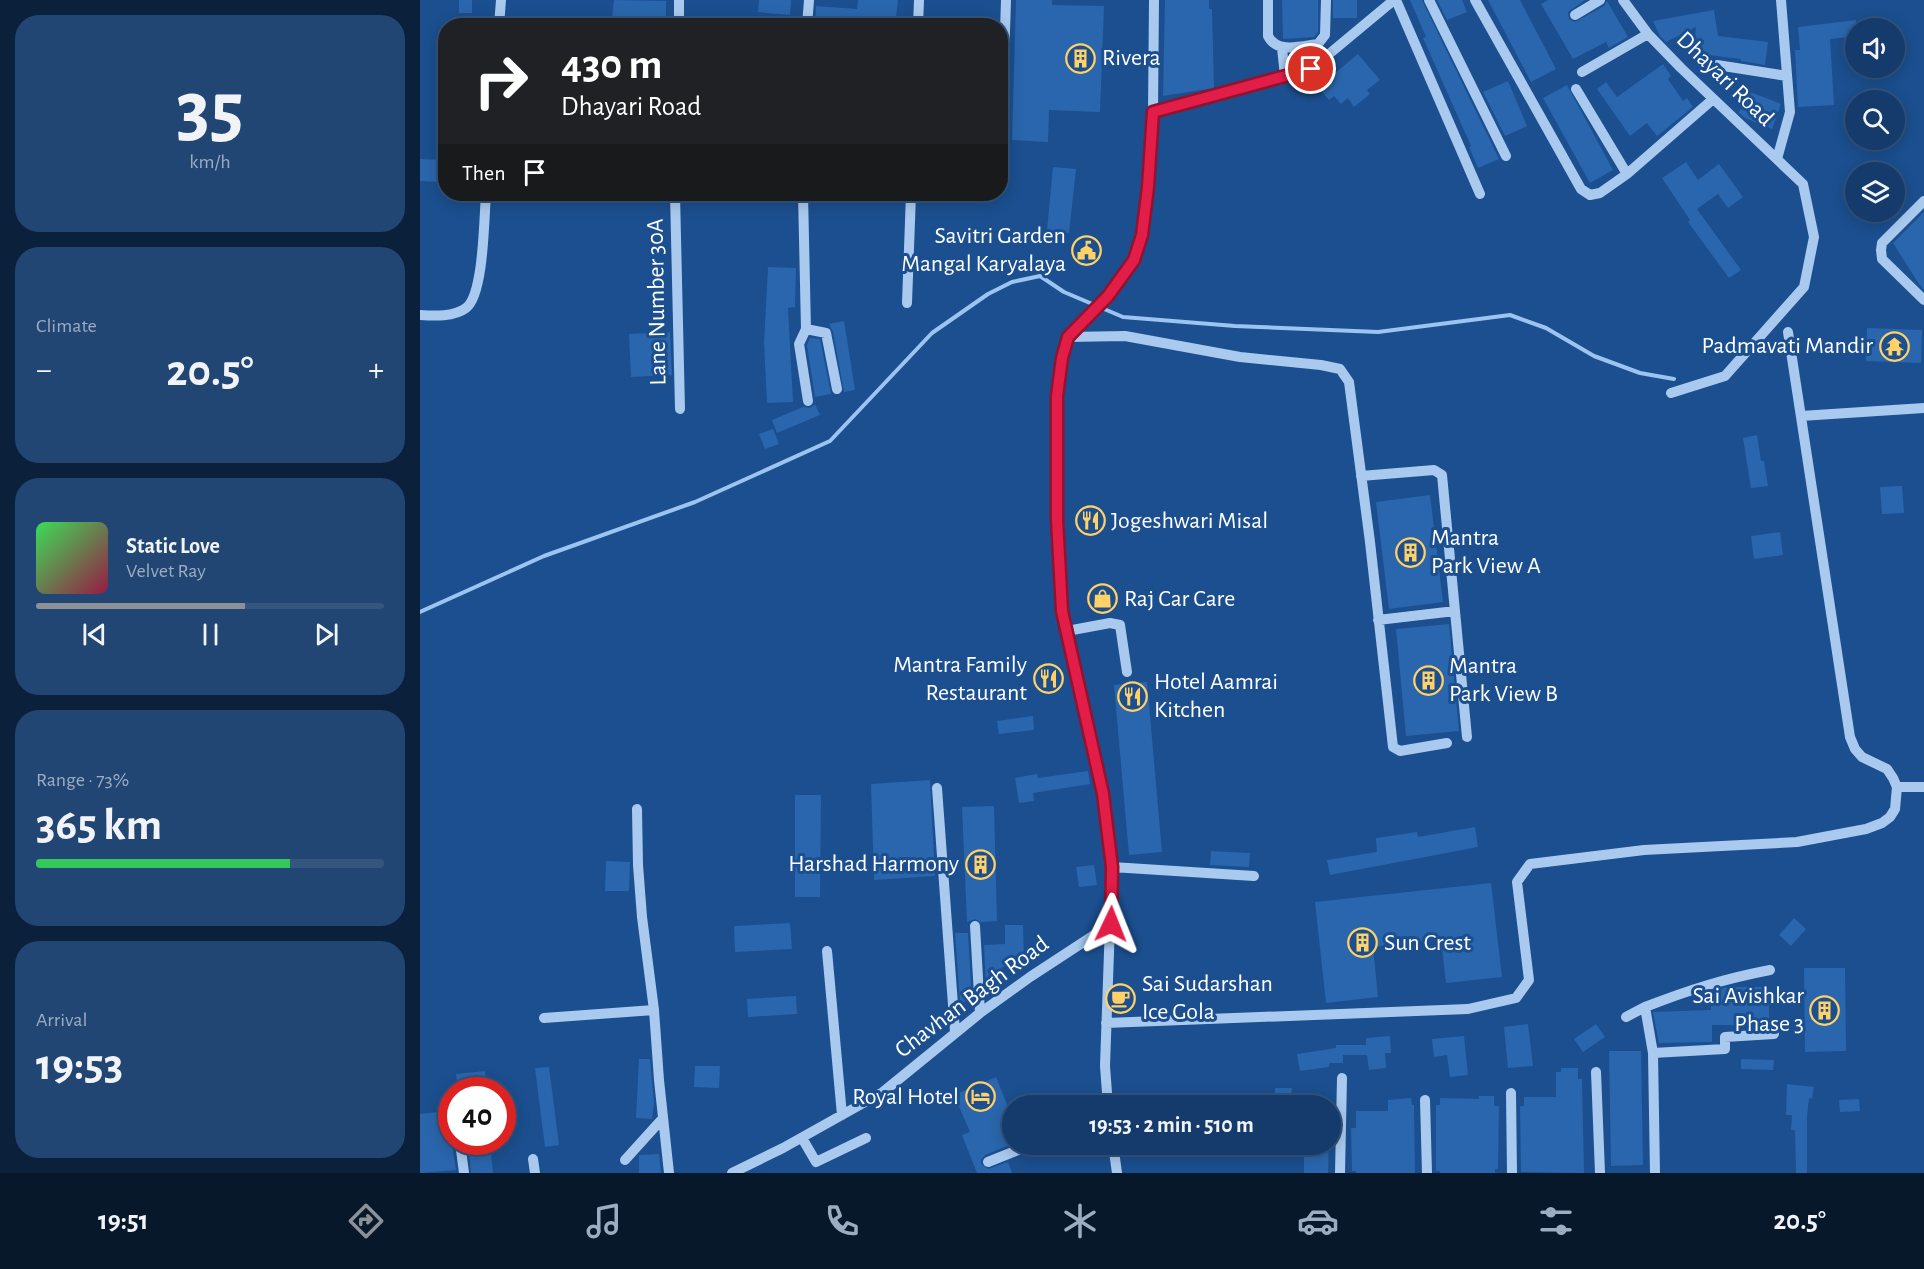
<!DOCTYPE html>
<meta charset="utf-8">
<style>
body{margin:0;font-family:"Alegreya Sans",sans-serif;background:#214673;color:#f1f3f6;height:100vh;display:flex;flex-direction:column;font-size:22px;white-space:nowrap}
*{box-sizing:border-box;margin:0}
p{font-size:20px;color:#9dadc1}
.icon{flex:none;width:33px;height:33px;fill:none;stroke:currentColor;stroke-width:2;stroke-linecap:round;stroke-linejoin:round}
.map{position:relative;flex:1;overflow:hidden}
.details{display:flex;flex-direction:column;gap:15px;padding:15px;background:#0b203b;width:420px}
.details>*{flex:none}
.guide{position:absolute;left:18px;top:18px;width:570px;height:183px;border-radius:24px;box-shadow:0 3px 15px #0003,0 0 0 2px #33557e;background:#202124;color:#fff;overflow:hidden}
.tools{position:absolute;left:1425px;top:18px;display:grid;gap:12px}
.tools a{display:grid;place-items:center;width:60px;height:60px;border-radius:50%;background:#143b6b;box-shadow:0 3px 15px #0003,0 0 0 2px #33557e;font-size:30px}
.speed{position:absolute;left:18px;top:1077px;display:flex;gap:12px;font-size:30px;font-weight:700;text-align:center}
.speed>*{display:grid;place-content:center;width:78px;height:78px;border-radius:50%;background:#143b6b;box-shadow:0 3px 15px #0003,0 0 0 2px #33557e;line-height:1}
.speed .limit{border:9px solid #d22;background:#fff;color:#111}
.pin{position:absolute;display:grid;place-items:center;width:51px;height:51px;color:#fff;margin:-26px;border:3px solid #fff;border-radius:50%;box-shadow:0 2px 6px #0007}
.me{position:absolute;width:66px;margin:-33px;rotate:2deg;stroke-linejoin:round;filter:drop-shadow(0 0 4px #0008)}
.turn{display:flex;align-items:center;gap:21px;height:126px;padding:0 24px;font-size:27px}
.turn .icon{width:78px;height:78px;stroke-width:2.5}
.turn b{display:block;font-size:42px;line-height:51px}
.then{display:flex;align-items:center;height:57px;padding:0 24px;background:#0003;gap:12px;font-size:22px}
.big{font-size:45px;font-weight:600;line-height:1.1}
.details .tile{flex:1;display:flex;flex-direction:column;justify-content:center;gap:9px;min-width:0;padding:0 21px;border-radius:24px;background:#214673}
.details .dial{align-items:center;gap:0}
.dial b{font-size:78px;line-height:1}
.song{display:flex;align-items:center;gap:18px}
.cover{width:72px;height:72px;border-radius:9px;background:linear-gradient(135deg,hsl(130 70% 55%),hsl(340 70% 35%))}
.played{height:6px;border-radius:3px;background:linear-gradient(90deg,#8c9099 60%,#33557e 60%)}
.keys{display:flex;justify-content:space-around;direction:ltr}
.heat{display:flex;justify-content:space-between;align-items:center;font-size:33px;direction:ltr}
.charge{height:9px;border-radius:4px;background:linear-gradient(90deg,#34c759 73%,#33557e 0)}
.trip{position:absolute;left:582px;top:1095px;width:339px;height:60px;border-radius:30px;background:#143b6b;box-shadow:0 3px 15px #0003,0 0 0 2px #33557e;font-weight:600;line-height:60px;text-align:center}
.tab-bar{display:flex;height:96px;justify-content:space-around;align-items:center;background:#08182b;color:#9dadc1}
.tab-bar .icon{width:42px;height:42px}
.tab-bar .on{color:#8c9099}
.tab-bar b{font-size:27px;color:#f1f3f6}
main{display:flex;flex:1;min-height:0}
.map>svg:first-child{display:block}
</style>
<main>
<section class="details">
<div class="tile dial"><b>35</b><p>km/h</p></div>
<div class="tile"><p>Climate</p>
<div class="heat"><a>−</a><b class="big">20.5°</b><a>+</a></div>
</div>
<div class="tile">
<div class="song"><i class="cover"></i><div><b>Static Love</b><p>Velvet Ray</p></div></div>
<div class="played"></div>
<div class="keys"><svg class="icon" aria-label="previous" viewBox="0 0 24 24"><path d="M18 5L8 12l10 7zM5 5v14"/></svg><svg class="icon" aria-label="pause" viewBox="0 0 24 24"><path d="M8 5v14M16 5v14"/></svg><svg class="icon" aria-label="next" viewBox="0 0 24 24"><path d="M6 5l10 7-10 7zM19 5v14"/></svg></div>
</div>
<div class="tile"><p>Range · 73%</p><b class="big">365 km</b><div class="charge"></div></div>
<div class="tile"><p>Arrival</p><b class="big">19:53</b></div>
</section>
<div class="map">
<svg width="1504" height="1173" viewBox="0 0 1504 1173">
<rect width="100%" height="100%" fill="#1b4f8f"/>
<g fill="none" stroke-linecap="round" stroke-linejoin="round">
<!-- stream -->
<path stroke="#9cc4f0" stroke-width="4" d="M0,612l124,-56 151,-54 135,-61 102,-108 56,-39 24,-12 28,-6 24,16 59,25 112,9 143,6 132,-17 36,13 48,28 46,17 34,6"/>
</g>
<!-- building -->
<path fill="#2a66ad" d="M39,0h13v13h-13z
M194,0l52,1v20l-54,-2z
M339,0h32l-1,15 -32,-3z
M438,0h40l-3,26h-80l1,-20 41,3z
M596,0h36v5l52,1 -4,106 -51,-2 -1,32 -36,-2z
M745,0h44v9h3l2,79 -51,8z
M862,0h36v32l-4,5 -31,2z
M913,0h24v18h-24z
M990,0h12l77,159 -21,9 -9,-21 2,-1 -48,-108 3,-1z
M1017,0h25l5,12 -20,8z
M1068,0h32l36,69 -25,13z
M1128,0h37l-17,12 1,7 6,3 29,-16 3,-5 21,36 -19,11 -3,-6 -33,17 -32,-55z
M1294,10l4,26 50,6 -3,23 -24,-4v-2l-48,-6 3,-26 -30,15 -6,-6 -7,-15z
M1436,20v16l-26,3 4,66 -36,2 -3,-57h5l-2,-23z
M938,54l22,26 -13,10 3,4 -16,13 -6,-9 -7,6 -7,-8 -5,4 -11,-13z
M1243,64l8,12 -3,3 15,22 4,-3 6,9 -36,29 -10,-13 -17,13 -33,-47 9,-7 11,15z
M1088,81l19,45 -22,10 -22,-44z
M1147,85l46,85 -23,13 -47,-85z
M1328,91l33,13 -9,25 -27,-11 -6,-5z
M0,159l23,1 -1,22 -22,-1z
M1266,162l12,18 21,-16 24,33 -15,11 -10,-14 -21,15 44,61 -12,8 -41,-56 2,-2 -28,-42z
M633,167l23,2 -7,64 -22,-3z
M1504,212v78l-5,-6 -26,-41z
M348,267l28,1 -1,39 -7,1 5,94 -26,1 -3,-60z
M424,321l11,69 -11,2 -11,-60 -4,-8z
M1447,328l55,2 -1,33 -55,-2z
M250,332l2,43 -41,2 -2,-43z
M390,338l10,1 11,55 -16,3 -8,-52z
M395,404l5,11 -43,18 -5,-13 31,-13 7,1z
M353,429l6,15 -14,5 -6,-15z
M1337,435l4,26h3l4,25 -17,2 -8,-50z
M1482,486l2,27 -22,1 -2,-27z
M1010,495l13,107 -54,7 -13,-107z
M1360,532l3,23 -29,4 -3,-23z
M1029,624l10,107 -53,5 -10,-107z
M727,682l15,170 -33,3 -15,-170z
M613,716l1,14 -35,4 -2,-13z
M668,771l2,13 -57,9 1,8 -15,2 -4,-25 22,-4 1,4z
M510,780l5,96 -61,4 -3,-96z
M375,795h26l-1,102h-25z
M574,806l3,115 -16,1 -6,-3 -8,3 -5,-115z
M1055,827l3,20 -148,28 -3,-15 50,-8 -1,-14 41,-6 1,5z
M791,851l39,2 -1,14 -39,-2z
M186,861l24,1 -1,29h-24z
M674,865l3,20 -18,2 -3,-20z
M1071,883l11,94 -56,6 -5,-44 -68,8 5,50 -52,6 -11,-101z
M1374,918l12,11 -15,17 -12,-11z
M370,923l2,26 -57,3 -1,-26z
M585,925h18l1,41 -22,1v12h-4v8l-12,1 -2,-43 21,-1z
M535,933h13l4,69h-12z
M1384,968h41l1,83 -41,1z
M1307,987h42v38h-57v17l-53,1 -6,-31 58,-2v-18z
M376,996l1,18 -49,3 -1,-18z
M1108,1024l5,42 -25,2 -4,-41z
M1176,1024l9,13 -22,15 -9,-13z
M970,1036l1,17h-6l1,15 -17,2 -2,-15h-24v8h-14v4l-29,4 -3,-17 39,-6v-3h30v-7z
M1044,1036l4,39 -18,2 -3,-22 -13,2 -2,-18z
M1189,1051h32l2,114 -32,1z
M219,1059h11l4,44 -2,16 -16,-1z
M1321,1059l33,1 -1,10 -32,-1z
M275,1066h25l-1,22 -25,-1z
M129,1067l10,78 -14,2 -10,-79z
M1141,1068h17v11h4l2,94 -63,-1 -1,-66h4v-9h32v-25h5z
M65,1071l1,19h-25v-4l-4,-4 -1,-8z
M576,1077l16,40v27l-27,11 -4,5v4l7,5 20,-7 4,11h-35l-15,-38 8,-3 -16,-37z
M1367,1084l27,3 -2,12 -3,-1 -2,18v57h-11l-1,-43h-4l1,-15h-6z
M855,1088h17l-2,18h-15z
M1059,1096h15v10h5l-1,63h-3v4h-55v-2h-4v-66h4v-7l39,1z
M991,1098l1,7h2l1,68h-59v-2h-4l-1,-43h5v-17h32v-11z
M1439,1099l1,12 -20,1 -1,-12z
M27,1111l9,59 -36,3v-59z
M48,1142h22l3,31h-22z
M884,1144h25l-1,29h-24z
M239,1154l2,19h-22v-18z"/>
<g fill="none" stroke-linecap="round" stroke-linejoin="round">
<!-- minor -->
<path stroke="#a9c9ee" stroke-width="10" d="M259,0v26
M848,0v36c9,18 34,10 50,8l7,-9 1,-35
M976,0l84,194
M1009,0l77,156
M1055,0l106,189 9,6 10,-2 27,-19 85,-74
M1203,0l25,34 33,34 122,116 11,53 -10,50 -79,89 -54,17
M1155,15l25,-15
M79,26l2,-26
M387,26l2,-26
M498,26l1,-26
M862,48l3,28
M1297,65l70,11
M1162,72l66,-38
M1156,89l51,85
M733,112l158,-43 83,-69
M581,157l5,-157
M1357,159l13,-47 -9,-112
M255,194l5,215
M383,194l3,135 -7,15 9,57
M1504,201l-42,42 -1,7 1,9 42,41
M487,303l4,-109
M0,315c14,1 34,2 46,-7 18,-13 18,-91 20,-114
M386,329l20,4 11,56
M648,337l57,-1 115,21 81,8 19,4 9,13 21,160 23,205 7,4 47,-8
M1381,416l123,-8
M941,476l73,-6 8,5 25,262
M958,620l77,-9
M647,631l43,-8 10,2 7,47
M1477,787h27
M517,788l18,244
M217,809l1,56 4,52 12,93 5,70 10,93
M692,867l142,9
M555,926l5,87
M407,951l15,164
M1225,1007c44,-17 78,-28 125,-37
M1206,1017l19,-10 8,46 2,120
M124,1018l110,-8
M686,1023l362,-14 48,-11 13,-18 -12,-98 13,-18 114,-14 153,-8 69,-13 16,-6 8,-6 5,-8 2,-22 -4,-9 -6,-9 -25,-12 -7,-8 -5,-12 -62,-405
M1233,1053l72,-4v-12l49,-3
M1176,1072l4,101
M34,1089v1
M1091,1093l1,80
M1005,1100l2,73
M688,1106l-3,-40 7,-199 -9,-73 -41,-183 -5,-92v-123l5,-38 6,-21 40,-41 26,-36 8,-25 6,-48 5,-75 1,-112
M382,1138l14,24 50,-24
M40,1142l4,31
M693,1144l4,29
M113,1159l2,14
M205,1160l38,-42
M568,1162l45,-18
M312,1173l51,-25 100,-56 97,-79 50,-36 81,-53
M920,1173l2,-95"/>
</g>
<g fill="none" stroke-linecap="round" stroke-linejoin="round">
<defs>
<path id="route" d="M691,924l1,-57 -9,-73 -41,-183 -5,-92v-123l5,-38 6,-21 40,-41 26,-36 8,-25 6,-48 5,-75 158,-43"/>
</defs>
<!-- route casing -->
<use href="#route" stroke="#92132f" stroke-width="15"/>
<!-- route -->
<use href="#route" stroke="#e11d48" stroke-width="10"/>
</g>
<!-- icons -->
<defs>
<symbol id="building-ring" viewBox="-11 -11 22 22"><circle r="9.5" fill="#1b4f8f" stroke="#ffd166" stroke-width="1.5"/><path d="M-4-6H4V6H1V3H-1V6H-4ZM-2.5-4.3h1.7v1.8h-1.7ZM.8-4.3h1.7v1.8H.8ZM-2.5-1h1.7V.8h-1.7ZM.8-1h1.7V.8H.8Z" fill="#ffd166"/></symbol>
<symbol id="civic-ring" viewBox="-11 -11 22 22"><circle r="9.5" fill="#1b4f8f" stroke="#ffd166" stroke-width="1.5"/><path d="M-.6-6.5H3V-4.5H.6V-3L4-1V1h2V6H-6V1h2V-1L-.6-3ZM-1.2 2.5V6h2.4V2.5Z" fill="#ffd166"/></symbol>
<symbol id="temple-ring" viewBox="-11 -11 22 22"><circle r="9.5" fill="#1b4f8f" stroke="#ffd166" stroke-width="1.5"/><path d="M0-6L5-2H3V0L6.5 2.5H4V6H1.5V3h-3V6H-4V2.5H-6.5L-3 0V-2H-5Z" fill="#ffd166"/></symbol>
<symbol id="restaurant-ring" viewBox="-11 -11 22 22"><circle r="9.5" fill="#1b4f8f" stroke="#ffd166" stroke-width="1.5"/><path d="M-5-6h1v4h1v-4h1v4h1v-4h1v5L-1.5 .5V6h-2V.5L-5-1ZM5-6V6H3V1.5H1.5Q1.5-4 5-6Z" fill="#ffd166"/></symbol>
<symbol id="shop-ring" viewBox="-11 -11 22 22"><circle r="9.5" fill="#1b4f8f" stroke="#ffd166" stroke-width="1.5"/><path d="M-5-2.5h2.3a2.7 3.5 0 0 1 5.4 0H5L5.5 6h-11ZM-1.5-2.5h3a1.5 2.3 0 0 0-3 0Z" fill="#ffd166"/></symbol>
<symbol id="cafe-ring" viewBox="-11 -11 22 22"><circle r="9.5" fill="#1b4f8f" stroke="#ffd166" stroke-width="1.5"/><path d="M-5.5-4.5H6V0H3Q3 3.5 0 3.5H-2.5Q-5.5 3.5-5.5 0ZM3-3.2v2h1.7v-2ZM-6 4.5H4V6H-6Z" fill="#ffd166"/></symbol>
<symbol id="hotel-ring" viewBox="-11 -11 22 22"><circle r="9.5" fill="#1b4f8f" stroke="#ffd166" stroke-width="1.5"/><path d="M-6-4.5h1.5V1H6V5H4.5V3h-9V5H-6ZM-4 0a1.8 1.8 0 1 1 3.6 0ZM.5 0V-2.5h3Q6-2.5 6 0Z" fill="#ffd166"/></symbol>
</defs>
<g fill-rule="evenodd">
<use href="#building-ring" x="644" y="42" width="33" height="33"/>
<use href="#civic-ring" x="650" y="234" width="33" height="33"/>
<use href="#temple-ring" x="1458" y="330" width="33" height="33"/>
<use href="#restaurant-ring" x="654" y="504" width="33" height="33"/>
<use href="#building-ring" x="974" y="536" width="33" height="33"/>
<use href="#shop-ring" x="666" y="582" width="33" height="33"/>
<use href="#restaurant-ring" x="612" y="662" width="33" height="33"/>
<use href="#building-ring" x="992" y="664" width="33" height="33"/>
<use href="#restaurant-ring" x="696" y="680" width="33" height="33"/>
<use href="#building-ring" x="544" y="848" width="33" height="33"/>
<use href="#building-ring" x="926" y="926" width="33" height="33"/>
<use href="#cafe-ring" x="684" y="982" width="33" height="33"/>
<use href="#building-ring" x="1388" y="994" width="33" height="33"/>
<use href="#hotel-ring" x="544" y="1080" width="33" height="33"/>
</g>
<g text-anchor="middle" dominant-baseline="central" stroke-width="6" stroke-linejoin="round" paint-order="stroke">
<!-- poi labels -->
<g font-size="24" fill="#fff" stroke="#1b4f8f" text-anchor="start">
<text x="682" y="58">Rivera</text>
<text x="646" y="236" text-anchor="end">Savitri Garden<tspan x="646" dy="28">Mangal Karyalaya</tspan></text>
<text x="1453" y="346" text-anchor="end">Padmavati Mandir</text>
<text x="691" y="521">Jogeshwari Misal</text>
<text x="1011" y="538">Mantra<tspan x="1011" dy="28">Park View A</tspan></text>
<text x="704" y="599">Raj Car Care</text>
<text x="607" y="665" text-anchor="end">Mantra Family<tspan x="607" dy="28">Restaurant</tspan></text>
<text x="1029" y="666">Mantra<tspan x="1029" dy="28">Park View B</tspan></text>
<text x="734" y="682">Hotel Aamrai<tspan x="734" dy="28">Kitchen</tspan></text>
<text x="539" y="864" text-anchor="end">Harshad Harmony</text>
<text x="964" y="943">Sun Crest</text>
<text x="722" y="984">Sai Sudarshan<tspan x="722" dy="28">Ice Gola</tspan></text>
<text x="1384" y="996" text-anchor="end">Sai Avishkar<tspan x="1384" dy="28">Phase 3</tspan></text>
<text x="539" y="1097" text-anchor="end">Royal Hotel</text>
</g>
<!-- street labels -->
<g font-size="24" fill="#fff" stroke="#1b4f8f">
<text transform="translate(1305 79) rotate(44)">Dhayari Road</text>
<text transform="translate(237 302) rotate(-91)">Lane Number 30A</text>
<text transform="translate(552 997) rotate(-37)">Chavhan Bagh Road</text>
</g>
</g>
</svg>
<div class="tools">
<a><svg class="icon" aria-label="sound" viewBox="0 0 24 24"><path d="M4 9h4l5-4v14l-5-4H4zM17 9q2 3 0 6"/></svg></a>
<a><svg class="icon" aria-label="search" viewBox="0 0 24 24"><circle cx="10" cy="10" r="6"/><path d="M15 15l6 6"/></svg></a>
<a><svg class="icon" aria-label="layers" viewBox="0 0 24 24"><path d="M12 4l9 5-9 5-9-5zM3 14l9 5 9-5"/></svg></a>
</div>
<div class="speed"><div class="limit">40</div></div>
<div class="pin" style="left:891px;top:69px;background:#d93025"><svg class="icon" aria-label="arrive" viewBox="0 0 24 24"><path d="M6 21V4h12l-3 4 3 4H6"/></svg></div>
<svg class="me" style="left:691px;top:924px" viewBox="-20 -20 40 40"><path d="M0-17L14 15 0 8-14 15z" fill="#e11d48" stroke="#fff" stroke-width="4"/></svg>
<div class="trip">19:53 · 2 min · 510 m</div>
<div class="guide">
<div class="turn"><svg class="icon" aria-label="right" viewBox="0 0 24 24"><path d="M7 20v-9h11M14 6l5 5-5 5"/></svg><div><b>430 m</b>Dhayari Road</div></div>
<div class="then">Then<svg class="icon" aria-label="arrive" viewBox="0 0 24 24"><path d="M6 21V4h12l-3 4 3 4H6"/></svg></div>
</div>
</div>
</main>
<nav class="tab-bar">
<b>19:51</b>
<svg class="icon on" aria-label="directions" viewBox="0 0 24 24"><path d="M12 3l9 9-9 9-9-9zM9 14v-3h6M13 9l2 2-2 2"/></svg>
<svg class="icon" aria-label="music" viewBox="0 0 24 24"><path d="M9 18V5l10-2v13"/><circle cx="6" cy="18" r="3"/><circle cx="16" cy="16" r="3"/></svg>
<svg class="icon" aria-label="phone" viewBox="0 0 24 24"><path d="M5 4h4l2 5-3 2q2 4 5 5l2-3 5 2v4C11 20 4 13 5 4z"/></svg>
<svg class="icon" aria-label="climate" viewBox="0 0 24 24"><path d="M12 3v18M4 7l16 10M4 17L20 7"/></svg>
<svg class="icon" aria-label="car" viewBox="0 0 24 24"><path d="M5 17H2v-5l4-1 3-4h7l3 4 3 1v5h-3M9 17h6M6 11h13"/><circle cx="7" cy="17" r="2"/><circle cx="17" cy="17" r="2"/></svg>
<svg class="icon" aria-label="filters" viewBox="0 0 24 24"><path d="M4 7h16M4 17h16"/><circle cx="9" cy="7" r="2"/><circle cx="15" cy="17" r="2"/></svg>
<b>20.5°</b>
</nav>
